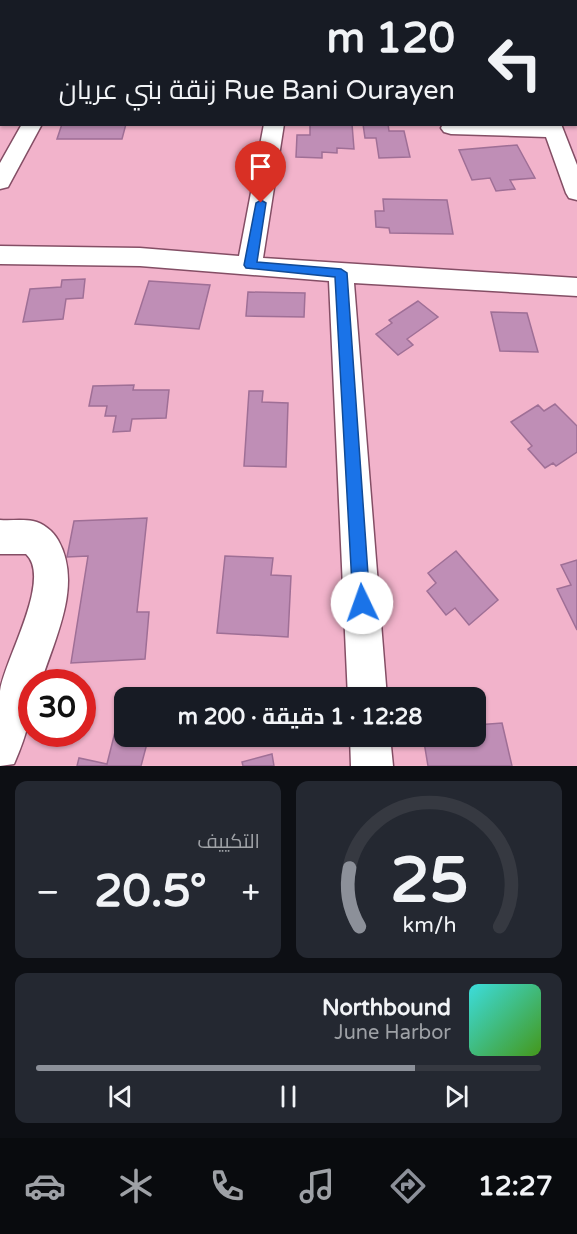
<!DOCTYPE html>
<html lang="ar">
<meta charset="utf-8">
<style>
body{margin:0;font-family:"Varela Round",Cairo,sans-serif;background:#242831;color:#f1f3f6;direction:rtl;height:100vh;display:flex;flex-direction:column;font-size:22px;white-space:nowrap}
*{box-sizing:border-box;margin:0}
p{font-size:20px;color:#9ea1a6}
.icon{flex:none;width:33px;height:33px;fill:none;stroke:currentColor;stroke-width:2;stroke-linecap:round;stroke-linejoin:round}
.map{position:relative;height:766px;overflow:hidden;direction:ltr}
.sheet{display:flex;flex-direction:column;gap:15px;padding:15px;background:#0d0f14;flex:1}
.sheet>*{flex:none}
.hud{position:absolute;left:0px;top:0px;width:578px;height:126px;box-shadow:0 2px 4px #0004;direction:rtl;background:#171b24;color:#f1f3f6;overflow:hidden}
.speed{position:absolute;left:18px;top:669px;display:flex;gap:12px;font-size:30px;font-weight:700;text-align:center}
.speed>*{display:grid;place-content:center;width:78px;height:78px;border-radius:50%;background:#171b24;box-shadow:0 2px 4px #0004;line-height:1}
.speed .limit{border:9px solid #d22;background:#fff;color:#111}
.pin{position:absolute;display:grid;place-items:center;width:51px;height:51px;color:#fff;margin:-62px -26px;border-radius:50% 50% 50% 0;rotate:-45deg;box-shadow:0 0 6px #0007}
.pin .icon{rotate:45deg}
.me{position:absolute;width:66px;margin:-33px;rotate:357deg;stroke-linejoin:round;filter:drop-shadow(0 0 4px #0008)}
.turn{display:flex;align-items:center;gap:21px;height:126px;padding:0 24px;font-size:27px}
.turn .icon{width:78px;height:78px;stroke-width:2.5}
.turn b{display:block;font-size:42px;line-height:51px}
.big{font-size:45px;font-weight:700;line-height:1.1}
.sheet .tile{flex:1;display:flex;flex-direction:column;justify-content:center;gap:9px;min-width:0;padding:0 21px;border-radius:12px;background:#242831}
.sheet .dial{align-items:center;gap:0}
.dial svg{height:156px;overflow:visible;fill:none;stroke:#363941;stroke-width:7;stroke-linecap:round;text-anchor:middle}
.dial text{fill:#f1f3f6;stroke:none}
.song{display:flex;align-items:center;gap:18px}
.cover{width:72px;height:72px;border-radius:9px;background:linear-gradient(135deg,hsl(180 70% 55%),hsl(100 70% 35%))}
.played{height:6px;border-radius:3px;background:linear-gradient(90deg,#8c9099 75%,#363941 75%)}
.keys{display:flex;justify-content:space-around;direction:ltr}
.heat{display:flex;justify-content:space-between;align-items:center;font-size:33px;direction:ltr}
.sheet .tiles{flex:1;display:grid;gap:15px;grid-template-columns:1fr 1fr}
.tile:last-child{grid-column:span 2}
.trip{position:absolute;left:114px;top:687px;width:372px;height:60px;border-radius:12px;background:#171b24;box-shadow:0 2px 4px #0004;font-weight:700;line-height:60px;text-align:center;direction:rtl}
.tab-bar{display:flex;height:96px;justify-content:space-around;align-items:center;background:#090b0e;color:#9ea1a6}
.tab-bar .icon{width:42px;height:42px}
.tab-bar .current{color:#8c9099}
.tab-bar b{font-size:27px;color:#f1f3f6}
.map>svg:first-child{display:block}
</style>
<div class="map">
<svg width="577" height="766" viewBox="0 0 577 766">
<rect width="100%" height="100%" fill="#f2b3cb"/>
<!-- building -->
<path fill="#bf8eb6" stroke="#9f6f96" stroke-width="1.5" d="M62,124h64l-4,15h-65z
M310,124h42l2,25 -17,-1v5l-15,-1v6l-26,-1 1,-22h13z
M363,124h25l1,7h15l6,26 -31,1 -3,-20h-11z
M517,145l18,33 -25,2 5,9 -19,2 -6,-13 -18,2 -13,-30z
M383,199l64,1 6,34 -63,-1 -1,-5 -13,-1 -1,-16h9z
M85,279l-2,19 -17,1 -3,20 -40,3 7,-33 31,-2 1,-7z
M149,281l61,4 -11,44 -64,-5z
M248,292l57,1 -1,24 -58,-1z
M418,301l20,16 -31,22 6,6 -15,10 -22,-21 16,-11 -3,-3z
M491,312l36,1 11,39 -38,-1z
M134,385l-1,5h36l-3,28 -34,1 -2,12 -17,1 3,-16h-11l2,-10h-18l4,-20z
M249,391h14l-1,11 26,1 -2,64 -42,-1z
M555,404l22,22v26l-21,14 -3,-3 -8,5 -17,-19 4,-3 -21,-24 27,-17 6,6z
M147,518l-10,94h12l-4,47 -74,4 17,-107 -21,1 7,-36z
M456,551l42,49 -29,25 -14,-17 -9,7 -19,-24 9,-8 -8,-10z
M225,556l48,2 -2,17 20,1 -3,61 -71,-4z
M577,560v70l-20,-41 14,-4 -10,-20z
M502,723l10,43h-84l-5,-30h53v-11z
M116,728l8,2v6h25l-8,30h-64l2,-8 28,6z
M272,754l2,12h-31l-1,-4z"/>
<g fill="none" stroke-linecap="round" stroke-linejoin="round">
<defs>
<path id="minor" d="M95,0h16l-17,2z
M495,0h16v2h-16z
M22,124h20l-34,63 -8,2v-26z
M264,124h20l-21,134 314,20v18l-223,-13 33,415h-39l-19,-417 -189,-15 -140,-2v-18l140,2 99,8z
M443,124h118l16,41v35l-8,-2 -3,-5 -20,-56 -95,-3 -7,-2 -3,-4z
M0,520c10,1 22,-1 33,1 10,2 20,10 25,19 25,44 -3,98 -17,142h-9c0,34 -5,52 -18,82l-14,2c0,-24 0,-51 0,-75 4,-31 53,-112 26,-137h-26z
M350,736h40l3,30h-42z"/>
</defs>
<!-- minor casing -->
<use href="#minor" stroke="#844e65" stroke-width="3"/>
<!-- minor -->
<use href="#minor" fill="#fff" fill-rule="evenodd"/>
</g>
<!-- route -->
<path fill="#1a73e8" stroke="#114b97" stroke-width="1.5" d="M261,200l5,3 -9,59 84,7 6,4 23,330 -2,6 -6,3 -7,-3 -2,-6 -18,-326 -89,-9 -2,-3 12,-62z"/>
</svg>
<div class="speed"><div class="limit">30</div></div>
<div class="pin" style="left:261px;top:203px;background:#d93025"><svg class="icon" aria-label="arrive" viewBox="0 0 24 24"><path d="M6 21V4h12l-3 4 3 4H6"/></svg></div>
<svg class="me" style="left:362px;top:603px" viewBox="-20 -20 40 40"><circle r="19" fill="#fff"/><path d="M0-13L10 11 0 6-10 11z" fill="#1a73e8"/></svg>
<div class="trip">12:28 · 1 دقيقة · 200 m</div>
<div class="hud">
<div class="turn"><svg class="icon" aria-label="left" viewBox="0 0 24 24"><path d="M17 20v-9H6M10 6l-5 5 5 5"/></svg><div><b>120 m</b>Rue Bani Ourayen زنقة بني عريان</div></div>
</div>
</div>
<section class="sheet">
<div class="tiles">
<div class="tile dial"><svg viewBox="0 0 100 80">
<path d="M14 69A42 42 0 1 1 86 69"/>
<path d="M14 69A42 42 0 0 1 9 39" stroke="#8c9099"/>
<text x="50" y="56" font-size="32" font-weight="700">25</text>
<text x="50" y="72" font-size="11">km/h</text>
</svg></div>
<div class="tile"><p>التكييف</p>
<div class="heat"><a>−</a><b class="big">20.5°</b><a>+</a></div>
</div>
<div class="tile">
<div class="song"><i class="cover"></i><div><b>Northbound</b><p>June Harbor</p></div></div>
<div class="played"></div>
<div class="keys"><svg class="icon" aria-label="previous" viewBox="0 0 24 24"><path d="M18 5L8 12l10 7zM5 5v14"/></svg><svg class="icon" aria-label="pause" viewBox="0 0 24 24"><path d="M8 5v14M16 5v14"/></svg><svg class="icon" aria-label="next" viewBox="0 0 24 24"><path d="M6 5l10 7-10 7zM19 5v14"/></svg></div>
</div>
</div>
</section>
<nav class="tab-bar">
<b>12:27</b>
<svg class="icon current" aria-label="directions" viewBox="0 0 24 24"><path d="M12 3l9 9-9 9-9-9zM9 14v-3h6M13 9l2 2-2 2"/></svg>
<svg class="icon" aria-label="music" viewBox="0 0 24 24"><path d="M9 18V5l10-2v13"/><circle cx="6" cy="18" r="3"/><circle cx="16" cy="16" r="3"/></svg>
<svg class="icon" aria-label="phone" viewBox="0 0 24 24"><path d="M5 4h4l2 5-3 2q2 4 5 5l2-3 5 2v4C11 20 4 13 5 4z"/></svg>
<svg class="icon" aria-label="climate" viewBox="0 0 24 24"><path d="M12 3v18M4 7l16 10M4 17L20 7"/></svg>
<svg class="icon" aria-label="car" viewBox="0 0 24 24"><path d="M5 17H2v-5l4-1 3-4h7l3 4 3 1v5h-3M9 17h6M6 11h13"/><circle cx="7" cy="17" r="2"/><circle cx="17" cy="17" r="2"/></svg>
</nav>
